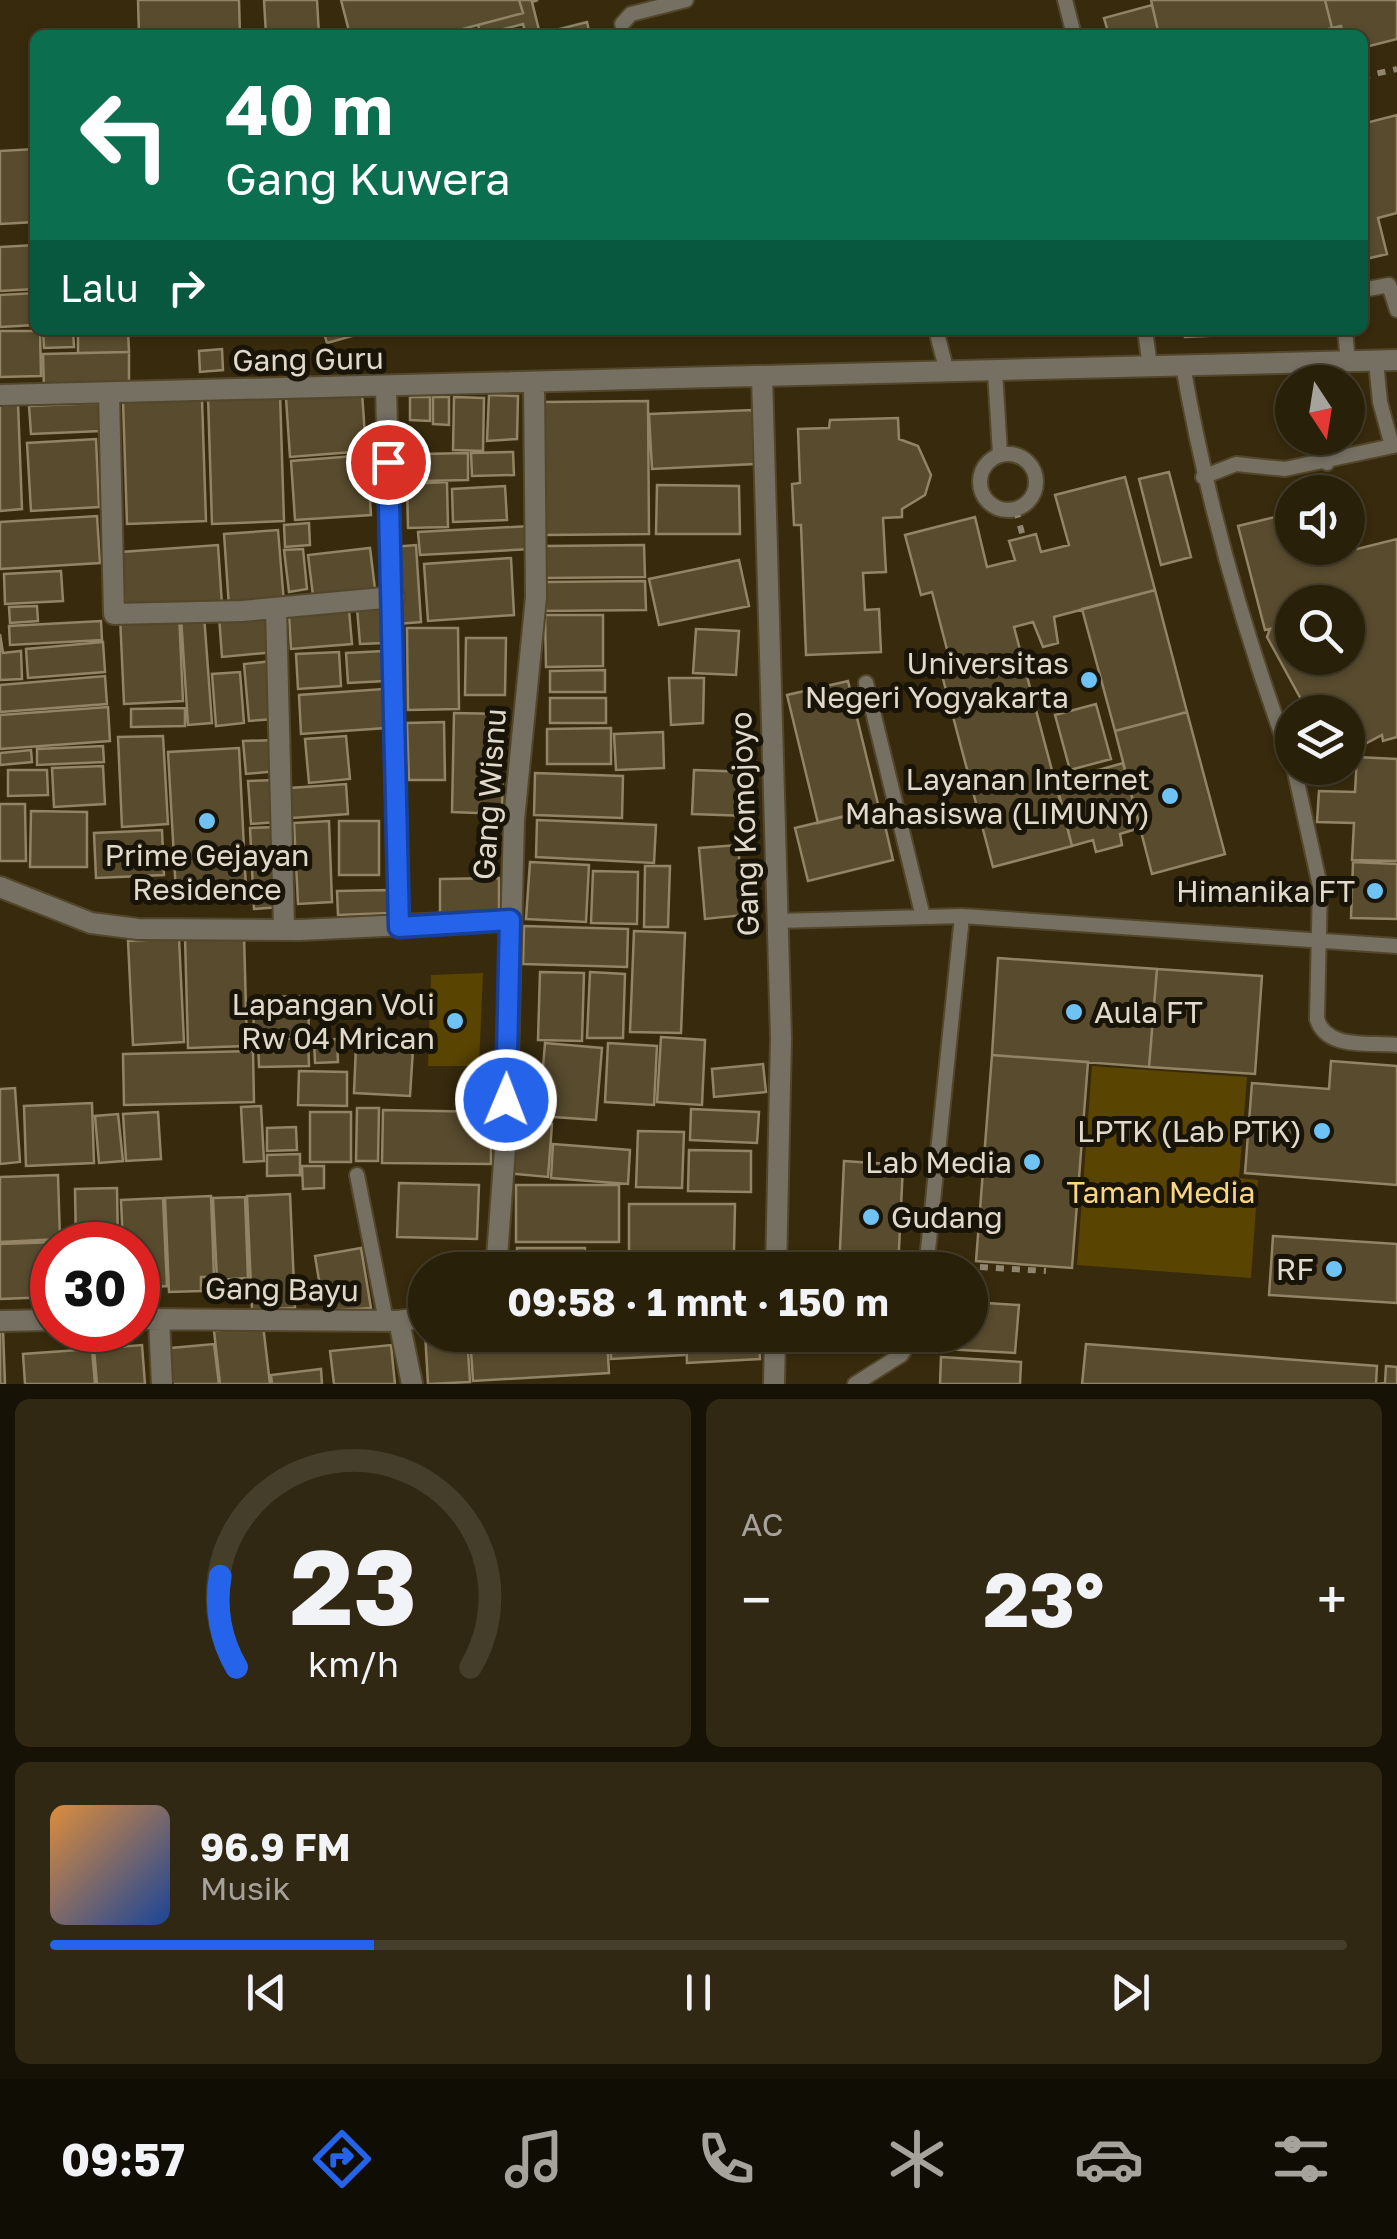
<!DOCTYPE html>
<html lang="id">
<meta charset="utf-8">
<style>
body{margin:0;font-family:"Golos Text",sans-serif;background:#312813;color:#f1f3f6;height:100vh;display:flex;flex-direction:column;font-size:38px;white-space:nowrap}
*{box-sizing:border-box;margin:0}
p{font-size:32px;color:#a5a39c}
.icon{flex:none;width:55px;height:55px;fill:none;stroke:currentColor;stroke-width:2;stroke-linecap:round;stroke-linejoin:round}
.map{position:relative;height:1384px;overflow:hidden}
.details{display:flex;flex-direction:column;gap:15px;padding:15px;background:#171206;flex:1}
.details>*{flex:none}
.banner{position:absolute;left:30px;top:30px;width:1338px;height:305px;border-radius:15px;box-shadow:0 2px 8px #0004,0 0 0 2px #453e2b;background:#0b6e4f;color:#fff;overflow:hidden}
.needle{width:65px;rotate:168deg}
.controls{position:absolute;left:1275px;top:365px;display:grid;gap:20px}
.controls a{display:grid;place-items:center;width:90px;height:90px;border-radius:50%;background:#29200a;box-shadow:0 2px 8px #0004,0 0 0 2px #453e2b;font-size:50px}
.speed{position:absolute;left:30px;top:1222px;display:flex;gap:20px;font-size:50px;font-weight:700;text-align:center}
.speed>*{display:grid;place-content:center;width:130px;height:130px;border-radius:50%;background:#29200a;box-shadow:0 2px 8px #0004,0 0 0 2px #453e2b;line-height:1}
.speed .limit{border:15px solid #d22;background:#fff;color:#111}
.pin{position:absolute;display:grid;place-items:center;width:85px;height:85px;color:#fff;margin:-42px;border:5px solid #fff;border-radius:50%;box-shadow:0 2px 10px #0007}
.me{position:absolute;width:110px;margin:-55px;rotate:1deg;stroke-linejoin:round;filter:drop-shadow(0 0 8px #0008)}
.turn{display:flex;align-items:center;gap:35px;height:210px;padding:0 30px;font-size:45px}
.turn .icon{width:130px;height:130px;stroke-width:2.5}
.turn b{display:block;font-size:70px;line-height:85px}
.then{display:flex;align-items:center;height:95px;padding:0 30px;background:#0003;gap:20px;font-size:38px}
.big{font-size:75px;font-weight:700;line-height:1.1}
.details .tile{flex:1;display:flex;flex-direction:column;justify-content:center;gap:15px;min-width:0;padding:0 35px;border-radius:15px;background:#312813}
.details .dial{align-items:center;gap:0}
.dial svg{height:260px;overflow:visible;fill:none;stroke:#453e2b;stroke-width:7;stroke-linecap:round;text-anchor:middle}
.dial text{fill:#f1f3f6;stroke:none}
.song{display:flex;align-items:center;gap:30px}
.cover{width:120px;height:120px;border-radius:15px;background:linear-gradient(135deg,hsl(30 70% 55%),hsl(220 70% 35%))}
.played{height:10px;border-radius:5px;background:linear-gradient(90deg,#2563eb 25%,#453e2b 25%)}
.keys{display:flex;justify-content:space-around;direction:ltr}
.heat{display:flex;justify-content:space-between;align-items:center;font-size:55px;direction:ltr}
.details .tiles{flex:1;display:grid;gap:15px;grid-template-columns:1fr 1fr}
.tile:last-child{grid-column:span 2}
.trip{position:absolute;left:408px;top:1252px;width:580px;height:100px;border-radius:50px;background:#29200a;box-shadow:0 2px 8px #0004,0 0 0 2px #453e2b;font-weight:700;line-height:100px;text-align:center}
.tab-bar{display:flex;height:160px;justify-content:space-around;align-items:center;background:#100d04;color:#a5a39c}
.tab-bar .icon{width:70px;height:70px}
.tab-bar .active{color:#2563eb}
.tab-bar b{font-size:45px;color:#f1f3f6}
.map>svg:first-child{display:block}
</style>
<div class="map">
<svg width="1397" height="1384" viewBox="0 0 1397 1384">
<rect width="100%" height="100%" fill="#372a0d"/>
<!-- green -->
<path fill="#5a4402" d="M483,973l-4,93h-51l3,-91z
M1092,1066l155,11 -8,101 19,2 -7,98 -174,-13z"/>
<!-- building -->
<path fill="#584b2e" stroke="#928465" stroke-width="2.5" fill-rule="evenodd" d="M138,0h101l1,35h-101z
M264,0h53l2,35h-53z
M341,0h178l4,13 -83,22h-90z
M519,0h19l-6,2 8,32 -14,1 -3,-11 -42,11 -3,-10 45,-12z
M1151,0h174l7,28 -26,7h-147z
M1325,0h72v39l-35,9v-13h-19l-2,-9 -9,2z
M1152,5l7,30h-50l-5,-17z
M587,22l3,13h-53l3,-1z
M1341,26l2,9h-37l26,-7z
M1397,115v98l-19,5 9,36 -25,6v-136z
M35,149v73l-35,2v-73z
M35,245v44l-35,2v-44z
M35,293v32l-35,2v-32z
M43,330h30l1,17 -30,1z
M78,330h50l1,22 -51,1z
M323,330h31l2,5 -29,8z
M1185,330h64v4l-64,3z
M0,331h40l1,45 -41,1z
M222,349l1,21 -23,2 -1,-21z
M129,352v34l-85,3 -1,-35z
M362,392l4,59 -76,6 -4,-59z
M280,394l4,127 -72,3 -4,-128z
M489,395l29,1 -1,43 -30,2z
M410,397h20v24l-20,-1z
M433,397h16v28l-16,-1z
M454,397l30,1 -1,53 -30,-1z
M202,399l4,122 -79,3 -4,-123z
M648,401l1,133 -105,1 -1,-133z
M18,403l4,106 -22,2v-107z
M99,403l2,28 -70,3 -2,-28z
M753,410l2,54 -103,5 -3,-55z
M898,418l1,21 19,7 13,29 -6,20 -23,14v8l-19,1 3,54 -23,1 2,37 14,-1 2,43 -75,3 -5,-130h-7l-2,-41 8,-1 -2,-54 31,-1 1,-8z
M96,439l3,68 -68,4 -4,-68z
M513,452l1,23 -42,1 -1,-23z
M468,453v27l-46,1 -1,-27z
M367,455l4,60 -76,5 -4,-59z
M1169,472l22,85 -30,8 -22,-86z
M1125,477l30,113 -101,27 4,26 -15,4 -10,-25 -19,5 58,219 -79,21 -54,-203 11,-3 -18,-69 -11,3 -16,-60 70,-18 12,50 28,-7 -6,-19 27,-7 5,18 28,-7 -14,-50z
M447,482l1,45 -40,1 -1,-44z
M657,485l82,1 1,48h-84z
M505,486l2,34 -54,2 -1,-33z
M1292,513v35h39l2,7 64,-16v198l-14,4 -1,-6 -34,18v-41h-40l-41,-75 3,-8 -5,1 -27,-104zM1292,602h56v56h-56z
M97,516l3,47 -100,6v-47z
M309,523l1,22 -25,2 -1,-22z
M530,526l1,23 -111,6 -2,-23z
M278,530l6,73 -55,4 -5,-73z
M218,545l4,60 -97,7 -4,-60z
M416,545l5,77 -23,2 -5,-77z
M644,545l1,32 -100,1v-32z
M370,548l6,49 -62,7 -6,-49z
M303,549l4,40 -18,3 -5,-42z
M511,558l3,57 -86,6 -4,-57z
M739,560l10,46 -90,19 -10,-46z
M61,571l2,30 -58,3 -1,-30z
M645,581l1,29 -100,1 -1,-29z
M1155,590l32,122 -72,19 -33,-122z
M37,606l1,15 -28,2 -1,-16z
M382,606l3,37 -25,1 -3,-36z
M349,610l3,34 -61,5 -2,-34z
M272,612l3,40 -53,5 -3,-41z
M179,613l4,88 -59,3 -4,-88z
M204,615l8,108 -24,2 -7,-108z
M545,615h58v51l-57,1z
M101,621l1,19 -92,5 -1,-19z
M407,628h51l1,81 -51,1z
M696,629l43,2 -3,44 -43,-2z
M0,634l3,19 18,-2 1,28 -22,1z
M466,638h40l-1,57h-40z
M103,642l2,30 -77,6 -2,-29z
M383,651l2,30 -37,2 -2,-30z
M339,652l2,34 -43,3 -2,-35z
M273,661l2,58 -26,2 -5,-57z
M605,670v22h-55v-21z
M240,672l4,51 -28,3 -4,-52z
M105,676l2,28 -107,8v-27z
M669,678h35l-1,45 -32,2z
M848,681l31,127 -61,15 -31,-128z
M383,689l3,39 -85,6 -2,-39z
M550,698h56v25h-56z
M1096,704l15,55 -41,11 -15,-55z
M108,707l2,34 -110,8v-34z
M185,708v18l-54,1v-18z
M1187,712l38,142 -73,20 -37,-143z
M454,713l50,1 -2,100 -50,-2z
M444,722l1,58h-36l-2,-57z
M611,728v36h-64v-35z
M663,732l1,36 -48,2 -2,-36z
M163,736l5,88 -46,3 -4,-90z
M346,736l4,43 -41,4 -4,-44z
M275,740l2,31 -31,3 -3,-33z
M103,746l1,16 -67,3v-16z
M239,748l7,141 -70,4 -8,-141z
M31,750l1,12 -32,3v-12z
M1357,757l40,2v102l-45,-1 2,-37 -37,-1 2,-31 36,1z
M1123,763l17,65 -20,6 2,11 -26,7 -3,-12 -21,6 -16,-64z
M103,766l2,38 -51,3 -2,-39z
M8,770h39l1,25 -40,1z
M694,770l55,2 -1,44 -56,-2z
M535,773l88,3 -1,42 -88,-3z
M275,780l2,42 -26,2 -3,-43z
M346,784l2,30 -56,4 -2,-30z
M0,804h25l1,57h-26z
M874,809l2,10 7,-2 10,43 -85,21 -13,-53z
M31,811l56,1v55h-57z
M537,820l119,5 -2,38 -118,-6z
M329,821l3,81 -34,2 -4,-81z
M339,821h40v54h-40z
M275,827l5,80 -26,2 -4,-81z
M162,830l2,45 -68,3 -2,-45z
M738,845l6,70 -39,4 -6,-71z
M530,862l59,3 -3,57 -60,-3z
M1353,862l44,2v55l-46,-1z
M645,866h25l-2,61h-24z
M593,871l45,1 -1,52 -46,-1z
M499,878v36h-59v-35z
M389,890l1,23 -52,2 -1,-24z
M524,926l104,3 -1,38 -104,-3z
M634,931l51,2 -4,100 -51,-1z
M244,935l3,111 -59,2 -3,-111z
M179,938l5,104 -51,3 -5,-104z
M998,958l159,11 -8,98 -157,-12z
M1157,969l105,7 -7,98 -106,-7z
M540,972l44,1 -2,68 -44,-1z
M590,972l35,2 -2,64h-36z
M308,996l1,38 -55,2 -1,-39z
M661,1037l44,3 -3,65 -45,-3z
M308,1038l1,28 -50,1 -1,-27z
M337,1039l1,23 -23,1 -1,-23z
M545,1043l57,5 -6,72 -57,-4z
M608,1043l49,3 -3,59 -49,-3z
M356,1045l57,4 -3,47 -56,-3z
M253,1051l1,51 -130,3 -1,-51z
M992,1055l96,7 -16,206 -96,-7z
M1331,1061l66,5v119l-152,-12 7,-90 77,6z
M763,1064l3,28 -52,5 -2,-28z
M299,1071l48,1v34l-49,-1z
M15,1088l5,74 -20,2v-75z
M92,1103l2,60 -68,3 -2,-60z
M261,1106l3,55 -20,1 -3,-55z
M357,1108h22l-1,53h-22z
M691,1109l68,3 -2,31 -67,-3z
M383,1110l108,2v52l-109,-1z
M158,1112l3,47 -35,2 -3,-47z
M310,1112h41v50h-41z
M118,1114l5,47 -24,2 -4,-47z
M510,1121l42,3 -4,53 -42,-4z
M296,1127l1,23 -30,1v-23z
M638,1131l46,1 -2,56 -46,-1z
M553,1144l77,6 -2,34 -77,-6z
M689,1150l62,1v41l-63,-1z
M300,1154v21l-33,1v-21z
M844,1161l59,4 -5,105h-59z
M302,1166h22v22l-21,1z
M58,1175l2,64 -60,3v-65z
M399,1183l80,2 -2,54 -80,-2z
M516,1185h103v57h-103z
M117,1188l1,57h-42l-1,-56z
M290,1194l5,114 -43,2 -5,-114z
M211,1196l3,81h-13v14l-32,1 -4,-94z
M245,1197l3,81 -31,2 -4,-82z
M163,1198l4,88 -29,2v-43h-15l-2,-45z
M629,1204h106l-1,47 -105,1z
M1273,1236l124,8v59l-128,-8z
M57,1242l-5,3v52l-52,2v-55z
M361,1248l10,60 -47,3 -9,-55z
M517,1248h68v22h-68z
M640,1256l1,14h-48v-12z
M756,1259l1,11h-112v-7z
M970,1302l49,3 -4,48 -70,-4 1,-14h24z
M263,1325l7,59h-50l-6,-53z
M0,1329h3l2,55h-5z
M425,1332l42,3 3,47 -42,2z
M470,1335l137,4 2,34 -136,8z
M610,1335h73l1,20 -73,4z
M686,1335h73l1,24 -73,4z
M835,1335h59v6l-59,-2z
M214,1344l5,40h-55l-4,-35z
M1086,1344l291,22 -1,18h-294z
M142,1345l3,39h-48l-3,-35z
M391,1345l4,39h-61l-4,-33z
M92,1349l3,35h-70l-2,-30z
M941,1357l80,5 -1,22h-80z
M1386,1366l11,1v17h-21l9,-1z
M321,1369l1,15h-50l-1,-9z"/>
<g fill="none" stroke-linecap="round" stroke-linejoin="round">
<defs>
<path id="service" d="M1065,0l9,35
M622,24l9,-10 55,-14
M1362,290l27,-5 8,25
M936,330l11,42
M1145,330l5,37
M1345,330l3,32
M1376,362l4,40 12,44
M1308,363l2,19
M1183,366c24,136 61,268 109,397
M995,371l5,83
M1320,438l7,25
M980 482a28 28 0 1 1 56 0a28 28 0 1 1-56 0Z
M1203,477l33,-13 49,5 112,-24
M866,683l57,234
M1294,768l26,118 -3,133c9,31 53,23 80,26
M778,921l184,-5 435,30
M357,1175l29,146
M926,1270l36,-354
M855,1384l46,-29 13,-20"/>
<path id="minor" d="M762,376l19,662 -5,232
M386,387l13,540
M109,394l5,220 128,-3 152,-14
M0,395l1397,-35
M276,608l8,320
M0,887l91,36 47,6 162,1 210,-10
M496,1270l10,-134 8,-316 22,-223 -2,-214
M138,1319l261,2 26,-4
M159,1319l3,65
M0,1321l52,-1
M399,1321l13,63
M774,1384l1,-49"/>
</defs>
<!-- service casing -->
<use href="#service" stroke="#52462b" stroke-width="18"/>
<!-- minor casing -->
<use href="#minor" stroke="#52462b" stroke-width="24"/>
<!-- path -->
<path stroke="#908670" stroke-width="6" stroke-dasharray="8 8" stroke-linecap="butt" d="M1362,77l35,-8
M1016,510l7,27
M948,1265l98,6"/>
<!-- service -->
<use href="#service" stroke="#767063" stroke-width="14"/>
<!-- minor -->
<use href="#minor" stroke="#767063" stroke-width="20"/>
</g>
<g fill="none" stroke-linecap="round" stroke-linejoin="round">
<defs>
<path id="route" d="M388,462l11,465 111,-7 -4,180"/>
</defs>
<!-- route casing -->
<use href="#route" stroke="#184099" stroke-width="25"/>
<!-- route -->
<use href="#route" stroke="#2563eb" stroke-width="18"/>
</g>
<!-- markers -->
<g fill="#6fc2f4" stroke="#191408" stroke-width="4">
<circle cx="1089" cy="680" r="10"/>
<circle cx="1170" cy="796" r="10"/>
<circle cx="207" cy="821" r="10"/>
<circle cx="1375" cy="891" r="10"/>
<circle cx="1074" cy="1012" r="10"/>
<circle cx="455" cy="1021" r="10"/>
<circle cx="1322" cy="1131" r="10"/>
<circle cx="1032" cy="1162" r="10"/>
<circle cx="871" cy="1217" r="10"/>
<circle cx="1334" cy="1269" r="10"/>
</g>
<g text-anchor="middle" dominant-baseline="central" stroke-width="10" stroke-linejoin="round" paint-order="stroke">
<!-- street labels -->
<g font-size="30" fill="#e1d9c9" stroke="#191408">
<text transform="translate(308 359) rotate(-1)">Gang Guru</text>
<text transform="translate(489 794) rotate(-86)">Gang Wisnu</text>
<text transform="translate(744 824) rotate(-92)">Gang Komojoyo</text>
<text transform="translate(282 1289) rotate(1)">Gang Bayu</text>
</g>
<!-- poi labels -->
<g font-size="30" fill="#e1d9c9" stroke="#191408" text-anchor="end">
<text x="1069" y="663">Universitas<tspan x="1069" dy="34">Negeri Yogyakarta</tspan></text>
<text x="1150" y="779">Layanan Internet<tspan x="1150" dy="34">Mahasiswa (LIMUNY)</tspan></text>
<text x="207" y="855" text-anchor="middle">Prime Gejayan<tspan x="207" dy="34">Residence</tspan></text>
<text x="1355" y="891">Himanika FT</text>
<text x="435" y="1004">Lapangan Voli<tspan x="435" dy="34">Rw 04 Mrican</tspan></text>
<text x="1094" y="1012" text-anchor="start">Aula FT</text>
<text x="1302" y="1131">LPTK (Lab PTK)</text>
<text x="1012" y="1162">Lab Media</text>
<text x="891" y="1217" text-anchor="start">Gudang</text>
<text x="1314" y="1269">RF</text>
</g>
<!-- park labels -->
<g font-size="30" fill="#fbd681" stroke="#191408">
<text x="1161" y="1192">Taman Media</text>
</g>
</g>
</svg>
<div class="controls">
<a><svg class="needle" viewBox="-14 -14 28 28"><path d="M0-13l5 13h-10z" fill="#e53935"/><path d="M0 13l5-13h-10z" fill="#a5a39c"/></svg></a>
<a><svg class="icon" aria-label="sound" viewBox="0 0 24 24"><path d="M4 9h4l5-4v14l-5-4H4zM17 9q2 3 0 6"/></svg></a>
<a><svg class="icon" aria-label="search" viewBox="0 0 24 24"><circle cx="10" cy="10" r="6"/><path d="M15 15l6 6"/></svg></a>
<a><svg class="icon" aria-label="layers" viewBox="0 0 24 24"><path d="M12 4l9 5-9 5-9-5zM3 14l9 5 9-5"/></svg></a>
</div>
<div class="speed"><div class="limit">30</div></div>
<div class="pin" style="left:388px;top:462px;background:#d93025"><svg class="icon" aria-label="arrive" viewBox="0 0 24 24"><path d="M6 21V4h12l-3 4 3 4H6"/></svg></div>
<svg class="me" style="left:506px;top:1100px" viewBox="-20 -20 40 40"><circle r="17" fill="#2563eb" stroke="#fff" stroke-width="3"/><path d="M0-11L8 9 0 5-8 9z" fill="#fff"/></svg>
<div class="trip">09:58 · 1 mnt · 150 m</div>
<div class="banner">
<div class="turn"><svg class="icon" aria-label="left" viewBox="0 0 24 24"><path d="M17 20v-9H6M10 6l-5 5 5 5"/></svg><div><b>40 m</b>Gang Kuwera</div></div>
<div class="then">Lalu<svg class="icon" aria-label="right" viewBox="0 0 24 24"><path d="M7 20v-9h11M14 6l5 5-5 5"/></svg></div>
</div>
</div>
<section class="details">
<div class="tiles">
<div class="tile dial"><svg viewBox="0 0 100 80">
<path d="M14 69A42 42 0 1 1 86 69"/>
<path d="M14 69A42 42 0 0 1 9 41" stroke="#2563eb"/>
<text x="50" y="56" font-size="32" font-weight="700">23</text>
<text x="50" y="72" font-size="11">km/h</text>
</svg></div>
<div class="tile"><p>AC</p>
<div class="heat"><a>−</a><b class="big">23°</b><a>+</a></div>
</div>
<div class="tile">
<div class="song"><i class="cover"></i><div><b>96.9 FM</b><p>Musik</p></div></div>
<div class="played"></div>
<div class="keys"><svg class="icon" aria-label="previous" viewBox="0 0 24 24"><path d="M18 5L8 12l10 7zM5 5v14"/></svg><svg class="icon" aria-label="pause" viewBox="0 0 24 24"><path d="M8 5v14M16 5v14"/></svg><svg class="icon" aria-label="next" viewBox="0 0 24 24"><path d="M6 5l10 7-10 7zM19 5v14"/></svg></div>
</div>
</div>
</section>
<nav class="tab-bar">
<b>09:57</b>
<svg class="icon active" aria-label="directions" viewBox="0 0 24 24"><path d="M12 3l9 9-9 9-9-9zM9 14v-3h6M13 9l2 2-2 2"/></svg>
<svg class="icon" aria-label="music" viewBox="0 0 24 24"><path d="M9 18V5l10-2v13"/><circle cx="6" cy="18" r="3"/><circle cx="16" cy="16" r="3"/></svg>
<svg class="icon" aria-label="phone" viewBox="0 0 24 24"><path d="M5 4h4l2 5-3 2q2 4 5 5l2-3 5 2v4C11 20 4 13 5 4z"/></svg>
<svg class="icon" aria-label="climate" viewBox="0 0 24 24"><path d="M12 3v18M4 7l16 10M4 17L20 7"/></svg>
<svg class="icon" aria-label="car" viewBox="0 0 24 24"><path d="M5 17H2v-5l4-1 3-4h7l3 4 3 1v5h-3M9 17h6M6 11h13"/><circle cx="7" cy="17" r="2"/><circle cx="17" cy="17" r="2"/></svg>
<svg class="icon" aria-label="filters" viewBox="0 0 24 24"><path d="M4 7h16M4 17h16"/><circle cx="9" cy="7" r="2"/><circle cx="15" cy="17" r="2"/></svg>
</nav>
